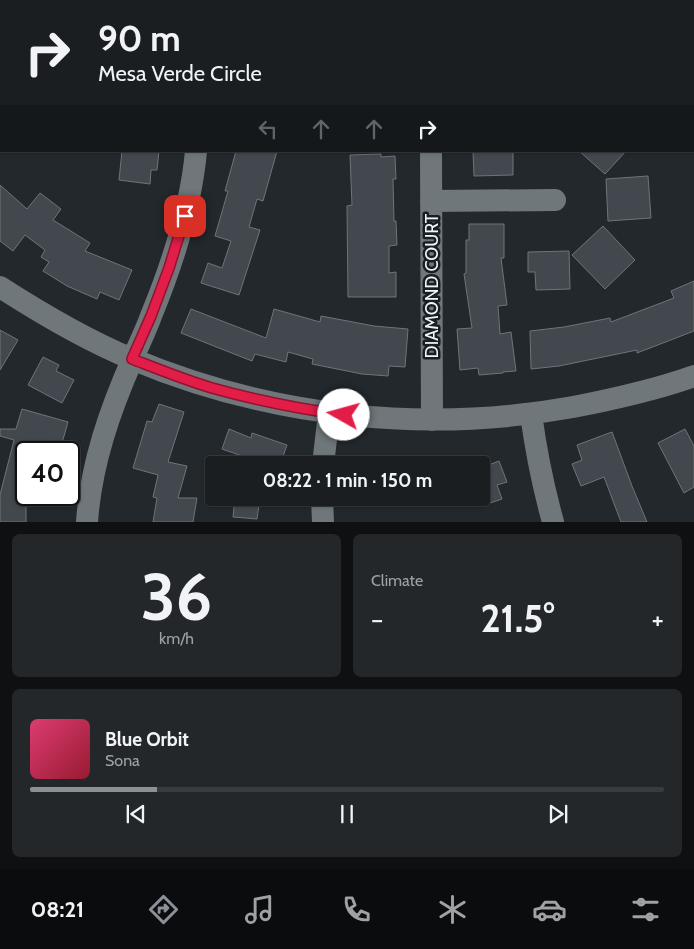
<!DOCTYPE html>
<meta charset="utf-8">
<style>
body{margin:0;font-family:Cabin,sans-serif;background:#23272a;color:#f1f3f6;height:100vh;display:flex;flex-direction:column;font-size:19px;white-space:nowrap}
*{box-sizing:border-box;margin:0}
p{font-size:16px;color:#9fa2a5}
.icon{flex:none;width:28px;height:28px;fill:none;stroke:currentColor;stroke-width:2;stroke-linecap:round;stroke-linejoin:round}
.map{position:relative;height:522px;overflow:hidden}
.panel{display:flex;flex-direction:column;gap:12px;padding:12px;background:#0e1012;flex:1}
.panel>*{flex:none}
.guide{position:absolute;left:0px;top:0px;width:695px;height:152px;box-shadow:0 1px 4px #0004,0 0 0 1px #383c3f;background:#1a1e21;color:#f1f3f6;overflow:hidden}
.speed{position:absolute;left:15px;top:441px;display:flex;gap:10px;font-size:25px;font-weight:700;text-align:center}
.speed>*{display:grid;place-content:center;width:65px;height:65px;border-radius:50%;background:#1a1e21;box-shadow:0 1px 4px #0004,0 0 0 1px #383c3f;line-height:1}
.speed .limit{border:2px solid #111;border-radius:8px;background:#fff;color:#111}
.pin{position:absolute;display:grid;place-items:center;width:42px;height:42px;color:#fff;margin:-21px;border-radius:10px;box-shadow:0 2px 8px #0006}
.me{position:absolute;width:55px;margin:-28px;rotate:277deg;stroke-linejoin:round;filter:drop-shadow(0 0 4px #0008)}
.turn{display:flex;align-items:center;gap:18px;height:105px;padding:0 15px;font-size:22px}
.turn .icon{width:65px;height:65px;stroke-width:2.5}
.turn b{display:block;font-size:35px;line-height:42px}
.lanes{display:flex;align-items:center;height:48px;padding:0 15px;background:#0003;justify-content:center;gap:25px;direction:ltr}
.lanes .off{opacity:.35}
.big{font-size:38px;font-weight:700;line-height:1.1}
.panel .tile{flex:1;display:flex;flex-direction:column;justify-content:center;gap:8px;min-width:0;padding:0 18px;border-radius:8px;background:#23272a}
.panel .dial{align-items:center;gap:0}
.dial b{font-size:65px;line-height:1}
.song{display:flex;align-items:center;gap:15px}
.cover{width:60px;height:60px;border-radius:8px;background:linear-gradient(135deg,hsl(340 70% 55%),hsl(350 70% 35%))}
.played{height:5px;border-radius:2px;background:linear-gradient(90deg,#8c9099 20%,#383c3f 20%)}
.keys{display:flex;justify-content:space-around;direction:ltr}
.heat{display:flex;justify-content:space-between;align-items:center;font-size:28px;direction:ltr}
.panel .tiles{flex:1;display:grid;gap:12px;grid-template-columns:1fr 1fr}
.tile:last-child{grid-column:span 2}
.trip{position:absolute;left:205px;top:456px;width:285px;height:50px;border-radius:5px;background:#1a1e21;box-shadow:0 1px 4px #0004,0 0 0 1px #383c3f;font-weight:700;line-height:50px;text-align:center}
.tab-bar{display:flex;height:80px;justify-content:space-around;align-items:center;background:#0a0c0d;color:#9fa2a5}
.tab-bar .icon{width:35px;height:35px}
.tab-bar .active{color:#8c9099}
.tab-bar b{font-size:22px;color:#f1f3f6}
.map>svg:first-child{display:block}
</style>
<div class="map">
<svg width="694" height="522" viewBox="0 0 694 522">
<rect width="100%" height="100%" fill="#22282c"/>
<!-- building -->
<path fill="#42484d" stroke="#6e7479" d="M122,151h37l-2,19h-6l-1,14 -31,-4z
M236,151h41l-14,50 -6,-2 -8,28 11,3 -21,65 -38,-12 7,-20 14,5 9,-27 -16,-5 13,-45h-3z
M473,151h40v24l-39,1z
M579,151h47l-21,23z
M381,154v3l14,-1 1,23h-3l1,42h2l1,24 -8,1v27l7,-1v25h-48l-1,-91 5,-1 -2,-50z
M648,176l3,42 -43,3 -2,-42z
M0,185l27,24 13,-16 21,16 -8,11 37,23 -5,8 47,19 -13,30 -19,-8 -3,7 -30,-13 -24,-15 6,-9 -8,-5 4,-7 -20,-15 -12,16 -13,-10z
M469,224h35v34h-3l6,47 -9,1 2,28 11,-2 5,39 -13,1v1l-24,2 -1,-7 -18,2 -3,-41 15,-1 -8,-54 2,-1v-33h3z
M603,226l32,34 -30,29 -33,-34z
M569,251l1,38 -34,1 -1,-18h-7v-20z
M694,281v50l-57,22v-3l-78,16 -28,3 -1,-38 34,-4 46,-9 1,4 63,-24 -3,-7z
M191,309l75,29 8,-29 46,13 1,-6 53,10 34,3 -3,38 -16,-1 -1,10 -26,-2 -50,-10 1,-5 -25,-7 -2,10 -31,-8 -3,7 -71,-28z
M0,330l18,10 -18,30z
M43,357l16,8 -3,6 18,9 -12,23 -34,-18z
M159,404l25,8 -16,50 19,4 -9,32h19l-4,24h-40l4,-24 -4,-1 5,-22 -25,-7 14,-47 5,1z
M22,409l46,13 -6,21 -9,-3 -3,10 -24,-6v78h-26v-27l14,-55 -14,-4v-7h16z
M229,429l22,9 1,-5 35,12 -7,20h-12l-46,-16z
M685,429l9,17v41l-10,6 -26,-50z
M612,432l20,54 15,36h-26l-17,-45 -23,9 -9,-22 10,-4 -5,-15z
M499,461l8,21 -10,3 5,14 -21,7v-38z
M235,498h25l-3,21 -24,-2z"/>
<g fill="none" stroke-linecap="round" stroke-linejoin="round">
<!-- minor -->
<path stroke="#70777b" stroke-width="22" d="M3,0l1,1
M195,0v1
M427,0l1,1
M683,0l1,1
M431,151l1,269
M431,201l124,-1
M0,287c42,27 86,53 132,72 139,58 293,75 441,48 41,-8 82,-17 121,-31
M531,414c5,37 12,72 22,108
M323,465l6,-52
M322,498l1,24
M87,522c4,-58 23,-112 46,-164 6,-14 13,-28 18,-42 21,-51 40,-109 45,-165"/>
</g>
<g fill="none" stroke-linecap="round" stroke-linejoin="round">
<defs>
<path id="route" d="M185,216l-16,52 -18,48 -19,43c26,10 53,21 80,29 43,12 88,21 132,27"/>
</defs>
<!-- route casing -->
<use href="#route" stroke="#92132f" stroke-width="12"/>
<!-- route -->
<use href="#route" stroke="#e11d48" stroke-width="9"/>
</g>
<g text-anchor="middle" dominant-baseline="central" stroke-width="5" stroke-linejoin="round" paint-order="stroke">
<!-- street labels -->
<g font-size="18" fill="#f1f5f7" stroke="#191e22">
<text transform="translate(432 286) rotate(-90)">DIAMOND COURT</text>
</g>
</g>
</svg>
<div class="speed"><div class="limit">40</div></div>
<div class="pin" style="left:185px;top:216px;background:#d93025"><svg class="icon" aria-label="arrive" viewBox="0 0 24 24"><path d="M6 21V4h12l-3 4 3 4H6"/></svg></div>
<svg class="me" style="left:344px;top:415px" viewBox="-20 -20 40 40"><circle r="19" fill="#fff"/><path d="M0-13L10 11 0 6-10 11z" fill="#e11d48"/></svg>
<div class="trip">08:22 · 1 min · 150 m</div>
<div class="guide">
<div class="turn"><svg class="icon" aria-label="right" viewBox="0 0 24 24"><path d="M7 20v-9h11M14 6l5 5-5 5"/></svg><div><b>90 m</b>Mesa Verde Circle</div></div>
<div class="lanes"><svg class="icon off" aria-label="left" viewBox="0 0 24 24"><path d="M17 20v-9H6M10 6l-5 5 5 5"/></svg><svg class="icon off" aria-label="ahead" viewBox="0 0 24 24"><path d="M12 20V5M6 11l6-6 6 6"/></svg><svg class="icon off" aria-label="ahead" viewBox="0 0 24 24"><path d="M12 20V5M6 11l6-6 6 6"/></svg><svg class="icon" aria-label="right" viewBox="0 0 24 24"><path d="M7 20v-9h11M14 6l5 5-5 5"/></svg></div>
</div>
</div>
<section class="panel">
<div class="tiles">
<div class="tile dial"><b>36</b><p>km/h</p></div>
<div class="tile"><p>Climate</p>
<div class="heat"><a>−</a><b class="big">21.5°</b><a>+</a></div>
</div>
<div class="tile">
<div class="song"><i class="cover"></i><div><b>Blue Orbit</b><p>Sona</p></div></div>
<div class="played"></div>
<div class="keys"><svg class="icon" aria-label="previous" viewBox="0 0 24 24"><path d="M18 5L8 12l10 7zM5 5v14"/></svg><svg class="icon" aria-label="pause" viewBox="0 0 24 24"><path d="M8 5v14M16 5v14"/></svg><svg class="icon" aria-label="next" viewBox="0 0 24 24"><path d="M6 5l10 7-10 7zM19 5v14"/></svg></div>
</div>
</div>
</section>
<nav class="tab-bar">
<b>08:21</b>
<svg class="icon active" aria-label="directions" viewBox="0 0 24 24"><path d="M12 3l9 9-9 9-9-9zM9 14v-3h6M13 9l2 2-2 2"/></svg>
<svg class="icon" aria-label="music" viewBox="0 0 24 24"><path d="M9 18V5l10-2v13"/><circle cx="6" cy="18" r="3"/><circle cx="16" cy="16" r="3"/></svg>
<svg class="icon" aria-label="phone" viewBox="0 0 24 24"><path d="M5 4h4l2 5-3 2q2 4 5 5l2-3 5 2v4C11 20 4 13 5 4z"/></svg>
<svg class="icon" aria-label="climate" viewBox="0 0 24 24"><path d="M12 3v18M4 7l16 10M4 17L20 7"/></svg>
<svg class="icon" aria-label="car" viewBox="0 0 24 24"><path d="M5 17H2v-5l4-1 3-4h7l3 4 3 1v5h-3M9 17h6M6 11h13"/><circle cx="7" cy="17" r="2"/><circle cx="17" cy="17" r="2"/></svg>
<svg class="icon" aria-label="filters" viewBox="0 0 24 24"><path d="M4 7h16M4 17h16"/><circle cx="9" cy="7" r="2"/><circle cx="15" cy="17" r="2"/></svg>
</nav>
